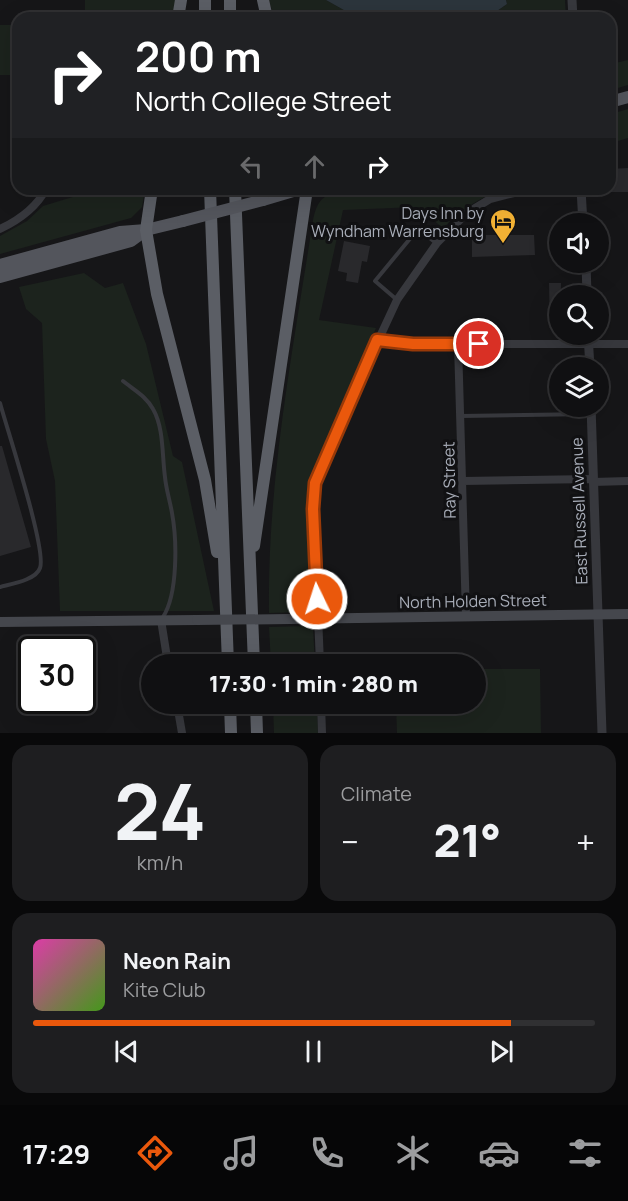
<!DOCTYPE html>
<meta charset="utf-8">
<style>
body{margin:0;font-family:Manrope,sans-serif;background:#1e1e20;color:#f1f3f6;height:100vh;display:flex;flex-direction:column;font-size:22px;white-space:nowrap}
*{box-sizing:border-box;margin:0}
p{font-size:20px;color:#9c9d9f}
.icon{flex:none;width:33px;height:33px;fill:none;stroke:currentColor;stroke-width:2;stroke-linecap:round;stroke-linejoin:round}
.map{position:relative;height:733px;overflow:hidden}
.panel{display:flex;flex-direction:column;gap:12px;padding:12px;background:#09090a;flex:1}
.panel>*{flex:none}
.guide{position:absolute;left:12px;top:12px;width:604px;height:183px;border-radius:18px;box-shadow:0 6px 24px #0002,0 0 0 2px #303032;background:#202124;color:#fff;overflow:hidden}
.buttons{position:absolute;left:549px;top:213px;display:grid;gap:12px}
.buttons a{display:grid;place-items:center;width:60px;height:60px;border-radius:50%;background:#101012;box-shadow:0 6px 24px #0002,0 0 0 2px #303032;font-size:30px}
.speed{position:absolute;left:18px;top:636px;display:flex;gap:12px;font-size:30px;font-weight:700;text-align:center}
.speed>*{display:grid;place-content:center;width:78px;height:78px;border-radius:50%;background:#101012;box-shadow:0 6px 24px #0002,0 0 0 2px #303032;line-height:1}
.speed .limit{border:3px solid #111;border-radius:9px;background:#fff;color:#111}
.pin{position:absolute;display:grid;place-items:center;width:51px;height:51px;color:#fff;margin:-26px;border:3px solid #fff;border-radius:50%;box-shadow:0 2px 6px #0007}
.me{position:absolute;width:66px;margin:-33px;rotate:356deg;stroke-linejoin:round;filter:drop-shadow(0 0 4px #0008)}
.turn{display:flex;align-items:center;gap:21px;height:126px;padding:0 24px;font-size:27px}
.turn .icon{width:78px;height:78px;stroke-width:2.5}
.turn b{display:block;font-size:42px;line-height:51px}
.lanes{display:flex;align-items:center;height:57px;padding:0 24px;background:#0003;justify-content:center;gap:30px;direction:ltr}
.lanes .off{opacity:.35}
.big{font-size:45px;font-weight:800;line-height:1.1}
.panel .tile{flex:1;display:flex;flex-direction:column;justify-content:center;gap:9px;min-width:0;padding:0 21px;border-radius:18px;background:#1e1e20}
.panel .dial{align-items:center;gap:0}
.dial b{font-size:78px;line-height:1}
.song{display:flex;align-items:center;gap:18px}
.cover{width:72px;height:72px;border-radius:9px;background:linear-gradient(135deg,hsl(320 70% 55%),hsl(100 70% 35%))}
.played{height:6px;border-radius:3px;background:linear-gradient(90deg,#ea580c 85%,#303032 85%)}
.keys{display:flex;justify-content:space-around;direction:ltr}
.heat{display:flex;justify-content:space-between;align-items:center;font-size:33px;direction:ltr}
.panel .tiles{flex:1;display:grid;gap:12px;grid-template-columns:1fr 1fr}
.tile:last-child{grid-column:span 2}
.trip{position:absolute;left:141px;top:654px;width:345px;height:60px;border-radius:30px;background:#101012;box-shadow:0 6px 24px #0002,0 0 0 2px #303032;font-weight:800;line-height:60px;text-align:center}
.tabs{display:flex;height:96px;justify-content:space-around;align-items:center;background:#060607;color:#9c9d9f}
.tabs .icon{width:42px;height:42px}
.tabs .active{color:#ea580c}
.tabs b{font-size:27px;color:#f1f3f6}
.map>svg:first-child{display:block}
</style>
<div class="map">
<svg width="628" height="733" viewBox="0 0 628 733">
<rect width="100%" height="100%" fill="#161618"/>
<!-- green -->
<path fill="#1c231d" d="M85,0h92l-3,18 -89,-8z
M269,0h57l32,18h-84z
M506,0h59l1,18h-79l20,-14z
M0,25h18v50h-18z
M628,60v25l-17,5v-26z
M628,109v29l-17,5v-29z
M99,189h46l-3,18 -11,11 -131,36v-18l27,-15 16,-15z
M345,189h163c-27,6 -45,20 -65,39l-26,-21 -74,3 -24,110 57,8 -68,160 2,115 -9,9 -32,1c-2,-132 24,-263 44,-393 5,-23 11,-24 32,-31z
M84,273l21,15 18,-5 23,61 27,112 9,6 32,149h-154l-5,-130 -9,-42 -4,-116 -16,-14 -7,-22z
M308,626l5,2 2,36h-44l-2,-37z
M476,669h64l1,64h-144l-1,-29h80z
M273,704h44l1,29h-44z"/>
<!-- water -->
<path fill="#2c353c" d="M326,0h180l1,4 -20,14h-129z"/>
<!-- building -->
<path fill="#29292c" d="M628,168v24h-18v-23z
M481,230l1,5h52l1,20 -63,2v-26z
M344,241l26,5 -3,16 -5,-1 -4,22 -12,-2 1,-8 -9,-2z
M549,283h12l-1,43h-10z
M0,446h2l29,101 -31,9z"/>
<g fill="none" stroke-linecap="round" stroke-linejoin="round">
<!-- service -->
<path stroke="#37383d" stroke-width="4" d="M396,299l-21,-18 43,-52 18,14
M123,381c11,9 23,15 30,28 11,19 9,47 12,68 1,12 5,24 7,36 5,27 6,81 -9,104
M0,403c7,26 47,147 40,165 -4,12 -29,16 -40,19
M461,416l129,-2"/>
<!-- minor -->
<path stroke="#37383d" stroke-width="8" d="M0,229c19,-9 36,-21 46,-40
M377,341l36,3h215
M458,344l8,272
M463,481l130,-2
M593,482l35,-1
M161,620l7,44
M320,664l-7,-171 12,-38 72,-155 40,-57 30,-30 23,-14 24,-6 68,-1
M177,704l5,29
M321,704l1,29"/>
<!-- tertiary -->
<path stroke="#37383d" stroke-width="9" d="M572,0l1,18
M581,189l2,35
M586,262l1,34
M588,334l2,34
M591,406l11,327"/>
<!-- secondary -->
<path stroke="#45474d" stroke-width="10" d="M290,619l338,-5
M0,622l197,-2"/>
<!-- primary -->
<path stroke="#53555c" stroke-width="12" d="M610,102l18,-5
M263,200l37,-11
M0,265l120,-33 26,-2 37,-9
M0,277l131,-36 15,-11"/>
<!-- trunk -->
<path stroke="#5b5e65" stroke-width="12" d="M263,0l4,18
M178,18l3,-18
M205,18v-18
M230,18v-18
M152,189l-6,41 11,64 48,186 12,72
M210,189l18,475
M235,189l19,475
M254,546l53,-357
M230,704l1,29
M256,704l1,29"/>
<!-- secondary-bridge -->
<path stroke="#45474d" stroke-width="10" d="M197,620l93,-1"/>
<!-- primary-bridge -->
<path stroke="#53555c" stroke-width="12" d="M183,221l80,-21"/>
</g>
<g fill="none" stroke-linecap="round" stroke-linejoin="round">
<defs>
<path id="route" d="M317,599l-4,-90 2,-26 62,-143 36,4h66"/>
</defs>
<!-- route casing -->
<use href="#route" stroke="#983908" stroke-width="15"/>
<!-- route -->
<use href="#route" stroke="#ea580c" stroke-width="10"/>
</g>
<!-- icons -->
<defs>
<symbol id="hotel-pin" viewBox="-11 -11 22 30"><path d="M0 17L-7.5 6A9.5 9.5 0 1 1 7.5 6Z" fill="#f2b134" stroke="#111113"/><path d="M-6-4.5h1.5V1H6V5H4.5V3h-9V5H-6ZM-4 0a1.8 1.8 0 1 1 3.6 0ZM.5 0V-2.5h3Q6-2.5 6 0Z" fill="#111"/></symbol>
</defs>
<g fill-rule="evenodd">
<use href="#hotel-pin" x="488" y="207" width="30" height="40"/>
</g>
<g text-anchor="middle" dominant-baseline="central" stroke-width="6" stroke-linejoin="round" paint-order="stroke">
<!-- poi labels -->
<g font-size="16" fill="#a8adb8" stroke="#111113" text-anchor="end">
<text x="484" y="213">Days Inn by<tspan x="484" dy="18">Wyndham Warrensburg</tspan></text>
</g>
<!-- street labels -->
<g font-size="16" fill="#a8adb8" stroke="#111113">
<text transform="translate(449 480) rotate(-91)">Ray Street</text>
<text transform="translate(579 511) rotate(-92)">East Russell Avenue</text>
<text transform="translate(473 601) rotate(-1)">North Holden Street</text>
</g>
</g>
</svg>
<div class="buttons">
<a><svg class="icon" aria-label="sound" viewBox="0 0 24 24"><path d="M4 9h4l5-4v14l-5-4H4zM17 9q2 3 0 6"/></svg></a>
<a><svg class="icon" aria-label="search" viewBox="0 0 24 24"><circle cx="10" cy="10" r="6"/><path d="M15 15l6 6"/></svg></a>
<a><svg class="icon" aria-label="layers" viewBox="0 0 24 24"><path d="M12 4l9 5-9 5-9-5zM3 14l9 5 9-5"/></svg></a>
</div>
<div class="speed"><div class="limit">30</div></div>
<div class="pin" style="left:479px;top:344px;background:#d93025"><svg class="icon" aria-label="arrive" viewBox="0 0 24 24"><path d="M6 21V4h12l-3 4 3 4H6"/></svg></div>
<svg class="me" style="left:317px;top:599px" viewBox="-20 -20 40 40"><circle r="17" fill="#ea580c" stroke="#fff" stroke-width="3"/><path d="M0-11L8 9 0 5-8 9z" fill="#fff"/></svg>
<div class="trip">17:30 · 1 min · 280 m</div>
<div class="guide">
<div class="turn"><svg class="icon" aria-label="right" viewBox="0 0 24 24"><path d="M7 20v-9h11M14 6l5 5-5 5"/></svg><div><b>200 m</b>North College Street</div></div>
<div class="lanes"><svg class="icon off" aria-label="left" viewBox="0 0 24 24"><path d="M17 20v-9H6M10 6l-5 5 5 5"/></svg><svg class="icon off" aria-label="ahead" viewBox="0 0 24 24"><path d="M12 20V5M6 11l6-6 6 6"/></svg><svg class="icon" aria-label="right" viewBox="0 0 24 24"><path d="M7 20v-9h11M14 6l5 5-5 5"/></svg></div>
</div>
</div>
<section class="panel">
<div class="tiles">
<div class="tile dial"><b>24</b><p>km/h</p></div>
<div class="tile"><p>Climate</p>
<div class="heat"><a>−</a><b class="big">21°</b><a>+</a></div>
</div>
<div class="tile">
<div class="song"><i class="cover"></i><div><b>Neon Rain</b><p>Kite Club</p></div></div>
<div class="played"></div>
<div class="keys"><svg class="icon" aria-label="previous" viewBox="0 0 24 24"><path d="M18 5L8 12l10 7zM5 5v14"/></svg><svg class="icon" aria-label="pause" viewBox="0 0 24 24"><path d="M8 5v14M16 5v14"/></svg><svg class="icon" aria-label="next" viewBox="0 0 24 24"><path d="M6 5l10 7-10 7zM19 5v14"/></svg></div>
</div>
</div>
</section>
<nav class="tabs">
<b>17:29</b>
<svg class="icon active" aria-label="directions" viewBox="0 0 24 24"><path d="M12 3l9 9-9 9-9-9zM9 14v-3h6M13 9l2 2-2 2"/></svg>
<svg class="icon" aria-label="music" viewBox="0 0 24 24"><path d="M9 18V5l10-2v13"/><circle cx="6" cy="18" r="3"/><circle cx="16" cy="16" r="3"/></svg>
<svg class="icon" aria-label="phone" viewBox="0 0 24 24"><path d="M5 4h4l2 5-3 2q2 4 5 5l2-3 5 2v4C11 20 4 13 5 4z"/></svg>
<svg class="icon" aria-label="climate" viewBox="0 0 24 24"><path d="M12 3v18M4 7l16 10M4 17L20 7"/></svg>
<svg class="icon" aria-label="car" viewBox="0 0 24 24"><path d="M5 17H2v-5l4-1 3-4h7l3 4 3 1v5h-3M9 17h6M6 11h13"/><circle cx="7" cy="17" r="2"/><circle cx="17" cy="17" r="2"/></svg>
<svg class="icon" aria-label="filters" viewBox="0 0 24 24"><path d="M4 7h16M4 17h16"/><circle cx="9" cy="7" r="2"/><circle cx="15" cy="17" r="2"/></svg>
</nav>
